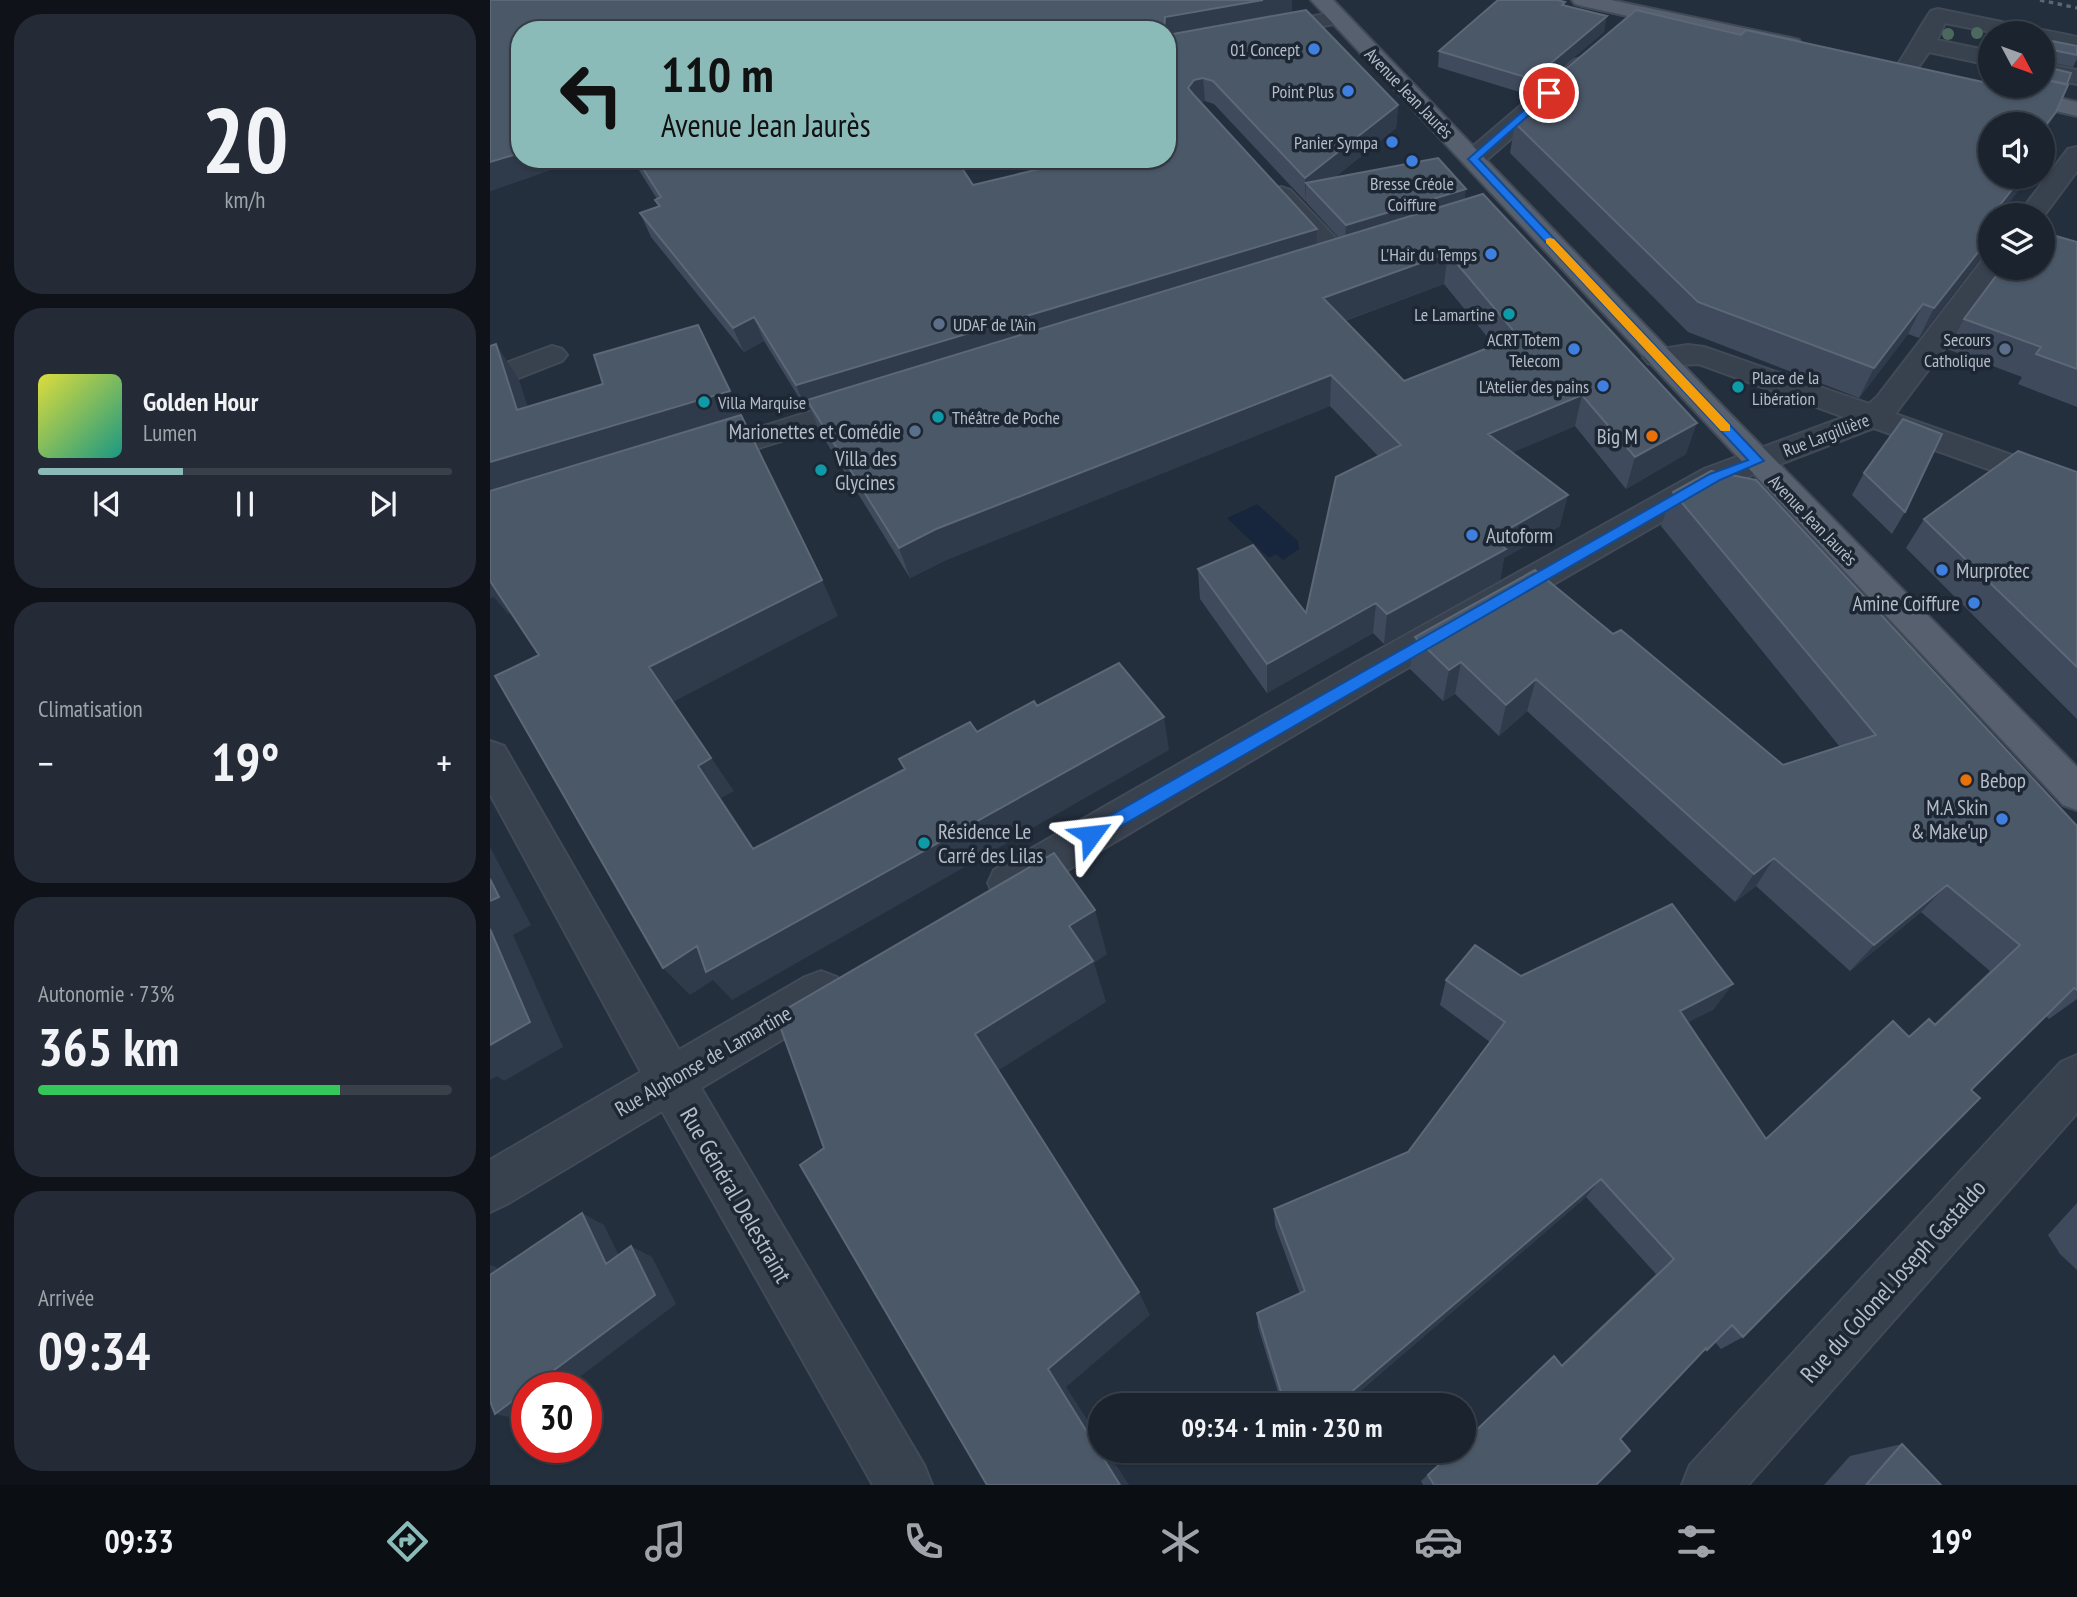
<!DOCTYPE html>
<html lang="fr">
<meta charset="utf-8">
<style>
body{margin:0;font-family:"PT Sans Narrow",sans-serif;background:#242b36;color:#f1f3f6;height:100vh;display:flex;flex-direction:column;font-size:26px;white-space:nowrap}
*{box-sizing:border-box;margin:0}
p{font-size:23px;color:#a0a4aa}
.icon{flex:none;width:38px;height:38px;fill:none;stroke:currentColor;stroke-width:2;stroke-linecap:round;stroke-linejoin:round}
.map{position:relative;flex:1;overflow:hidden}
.drawer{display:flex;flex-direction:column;gap:14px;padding:14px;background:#0f1319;width:490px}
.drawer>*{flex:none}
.hud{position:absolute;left:21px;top:21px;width:665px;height:147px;border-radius:28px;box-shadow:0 2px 5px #0004,0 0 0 2px #39404a;background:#8bbbb9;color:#111;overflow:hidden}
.needle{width:46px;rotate:131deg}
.controls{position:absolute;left:1488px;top:21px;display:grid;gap:14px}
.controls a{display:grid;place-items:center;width:77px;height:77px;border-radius:50%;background:#1b232e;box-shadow:0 2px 5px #0004,0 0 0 2px #39404a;font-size:35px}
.speed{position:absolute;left:21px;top:1372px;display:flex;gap:14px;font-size:35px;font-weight:700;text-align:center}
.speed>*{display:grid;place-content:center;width:91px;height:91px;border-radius:50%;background:#1b232e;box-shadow:0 2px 5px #0004,0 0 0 2px #39404a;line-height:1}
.speed .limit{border:10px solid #d22;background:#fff;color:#111}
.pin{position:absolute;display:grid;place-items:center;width:60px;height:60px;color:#fff;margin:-30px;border:4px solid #fff;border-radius:50%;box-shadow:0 2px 7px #0007}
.me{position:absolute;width:77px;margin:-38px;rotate:60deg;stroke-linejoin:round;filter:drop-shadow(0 0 5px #0008)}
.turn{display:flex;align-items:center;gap:24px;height:147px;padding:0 35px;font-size:32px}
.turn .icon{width:91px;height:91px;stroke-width:2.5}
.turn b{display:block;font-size:49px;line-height:60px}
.big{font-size:52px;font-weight:700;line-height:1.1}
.drawer .widget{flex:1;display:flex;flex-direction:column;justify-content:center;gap:10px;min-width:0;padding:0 24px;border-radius:28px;background:#242b36}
.drawer .dial{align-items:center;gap:0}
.dial b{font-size:91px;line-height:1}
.song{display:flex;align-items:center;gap:21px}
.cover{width:84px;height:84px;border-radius:10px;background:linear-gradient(135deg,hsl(60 70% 55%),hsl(170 70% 35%))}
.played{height:7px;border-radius:4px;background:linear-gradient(90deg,#8bbbb9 35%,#39404a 35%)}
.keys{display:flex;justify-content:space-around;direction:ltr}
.heat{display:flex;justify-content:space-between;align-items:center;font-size:38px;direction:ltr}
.charge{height:10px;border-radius:5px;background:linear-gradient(90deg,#34c759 73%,#39404a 0)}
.trip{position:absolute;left:598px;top:1393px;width:388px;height:70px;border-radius:35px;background:#1b232e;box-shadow:0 2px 5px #0004,0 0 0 2px #39404a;font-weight:700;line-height:70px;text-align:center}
.tabs{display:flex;height:112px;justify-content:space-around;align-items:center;background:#0b0e12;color:#a0a4aa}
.tabs .icon{width:49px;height:49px}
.tabs .on{color:#8bbbb9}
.tabs b{font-size:32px;color:#f1f3f6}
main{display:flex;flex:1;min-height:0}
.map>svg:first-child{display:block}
</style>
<main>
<section class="drawer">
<div class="widget dial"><b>20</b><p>km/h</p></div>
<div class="widget">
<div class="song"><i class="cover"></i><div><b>Golden Hour</b><p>Lumen</p></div></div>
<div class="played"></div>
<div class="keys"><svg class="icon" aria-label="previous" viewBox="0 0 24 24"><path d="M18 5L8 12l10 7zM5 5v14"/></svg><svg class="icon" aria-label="pause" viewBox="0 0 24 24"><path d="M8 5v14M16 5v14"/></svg><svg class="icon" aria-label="next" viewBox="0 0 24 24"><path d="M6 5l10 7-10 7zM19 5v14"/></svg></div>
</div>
<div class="widget"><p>Climatisation</p>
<div class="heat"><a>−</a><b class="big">19°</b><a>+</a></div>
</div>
<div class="widget"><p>Autonomie · 73%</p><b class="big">365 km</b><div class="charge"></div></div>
<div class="widget"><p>Arrivée</p><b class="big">09:34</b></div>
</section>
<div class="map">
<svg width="1587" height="1485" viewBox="0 0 1587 1485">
<rect width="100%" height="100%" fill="#242f3e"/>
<!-- water -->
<path fill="#17263c" d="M767,504l41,37 1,8 -16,11 -7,-6 -7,4 -42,-40z"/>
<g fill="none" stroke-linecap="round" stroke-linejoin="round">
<defs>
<path id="minor" d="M1448,9l88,18c16,3 33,6 51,10v14l-35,-8v-10h-46l-51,-10 -8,17 53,11v14l-61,-13 -12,17h-16l-3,-5c12,-17 21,-36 33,-53z
M847,12l7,2 4,4 -4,4 -177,34v-14z
M1092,58l8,2 3,5 -3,5 -108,94 -9,2 -9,-2 -3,-5 3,-5 110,-94z
M1552,63l35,7v14l-35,-7z
M1587,147v24l-35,47v-3h-24l50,-66z
M791,187l9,3 58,61 4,6 -4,6 -9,2 -9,-2 -58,-63 -4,-5 4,-5z
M1500,260v8h15l-110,146 182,64v23l-203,-73 -148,57 -341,196 -361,215 -15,5 -15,-5 -6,-13 6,-13 365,-209 345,-192 140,-52 -145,-53 -41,2 -10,-3 -5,-6 5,-6 40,-6 16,2 165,57 8,-7 104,-135z
M62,346l10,3 5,6 -5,6 -72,28v-20z
M374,395l11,3 4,7 -4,7 -171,53 -11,-3 -5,-7 5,-7z
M0,741l14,5 175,304 126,-73 16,-6 16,6 6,15 -6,15 -136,81 223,377 8,20h-59l-211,-374 -155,93 -17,8v-52l151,-88 -151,-278z
M1587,1055v58l-329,372h-66l8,-20 371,-403z"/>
<path id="major" d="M821,0h22l396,413 348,354v43l-14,-5z
M1082,0h39l180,38 8,2 3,5 -3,5 -8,2 -209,-46 -7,-2z
M1517,86l70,16v14l-78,-18 -3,-5 3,-5z"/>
</defs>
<!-- minor casing -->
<use href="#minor" stroke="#414a57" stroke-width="4"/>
<!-- major casing -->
<use href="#major" stroke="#414a57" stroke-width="4"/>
<!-- minor -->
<use href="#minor" fill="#38414e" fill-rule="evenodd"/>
<!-- major -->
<use href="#major" fill="#56606e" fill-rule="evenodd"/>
<!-- rail -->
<path stroke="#5a6575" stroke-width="3.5" stroke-dasharray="4.5 4.5" stroke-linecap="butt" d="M1550,0l37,8"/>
</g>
<!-- trees -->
<g fill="#4b6a5d">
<circle cx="1487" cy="33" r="6"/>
<circle cx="1458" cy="34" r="6"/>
</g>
<!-- wall -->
<path fill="#3f4b5c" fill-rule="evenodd" d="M0,0h802v12l106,93 -2,23 -62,50 131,21 221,255 -60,35 -51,-63 -62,26 47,74 -56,32 -4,22 -116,64 -11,-11 -106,60 -67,-94 -2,-30 108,44 72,-157 -48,-50 -384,154 -36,18 -90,-146 -10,-24 -4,1 -42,-68 -20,11 -93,-115 -11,-24 18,-6 -3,-7 2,-1 -25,-40h324l17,26 105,-25 -1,-1h90v-129h-647v129h62l-92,32zM715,101l9,3 91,97h1v1l33,36 -23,7 -116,-143zM954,284l50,61 -90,36 -59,-60z
M1075,5l39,27 -75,63 -91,-28 1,-16z
M1251,35l241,47 8,-20 52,-23 35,7v13l-4,8 -28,-6 -55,63 32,62 -32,29v43l-11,2 -60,78 -11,-4 -49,64 -171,-66 -178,-179 5,-30 44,-38 1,-11z
M1587,242v165l-59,-23 4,-7 -75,-28 17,-30z
M1587,472v247l-171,-171 18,-29z
M1374,473l41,39 -13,22 -40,-39z
M1183,492l404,334v173l-28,20 -3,-3 -75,74 -228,247 -22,12 -6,-7 -8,8 -6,3 -81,86 -24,46h-173l-2,-4 32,-30h12v-11l76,-72 13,-12 7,9 95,-91 -70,-77 -242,208h-62l-24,-78 -1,-14 43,-19 -25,-68 -1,-17 134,-57 82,-110 -50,-37 6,-25 75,-4 193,33 -26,13 78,117 143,-103 20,-17 5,5 56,-53 -69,-59 -71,59 -94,-85 -21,16 -208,-191 -28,25 -44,-42 -12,7 -33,-32 5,-32 198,-3 170,131 57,-18 -179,-221z
M1587,1203v67l-17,-16 -12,-19z
M1412,1444l39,41h-117l26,-29z"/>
<!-- shaded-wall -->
<path fill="#2f3b4b" d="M773,0h29v17l-125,22v-9h-3l1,-13z
M1117,16l-3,16 -75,63 3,-16z
M713,78l2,23 -10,2 -7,-15 6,-8z
M908,105l-2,23 -81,65 -9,-10 -1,18v-23z
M1566,112l-14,27v-9z
M30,153v6h62l-92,32v-29z
M1532,177h5l-5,9 -22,29h-8z
M976,189l-2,19 -119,36 1,-19z
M827,229l-1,24 -509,147 3,8 -4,1 -10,-24z
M1500,237l-1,20 -10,3 -60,78 15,-30z
M958,253l-4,31 -122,45 1,-31z
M1433,304l-15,30 -49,64 15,-30z
M264,317l10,24 -20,11 -11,-24z
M6,344l23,36 22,67 -24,-37z
M841,375l-1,31 -384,154 -36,18 -11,-30 37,-19z
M240,391l17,37 -257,78v-44z
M1092,395l-7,31 -92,39 5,-31z
M1207,423l-11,31 -60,35 9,-32z
M1078,495l-8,31 -56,32 -4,22 -116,64 3,-30 106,-76z
M0,580l25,31 -7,3 -14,-17 -4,1z
M332,580l16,36 -165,86 61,89 -13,7 54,82 -77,-114 -49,-99z
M886,603l-3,30 -106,60v-29z
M971,662l-6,32 -12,7 6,-31z
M1046,679l-9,32 -28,25 7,-31z
M674,717l5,33 -437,250 -19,-20 -23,15 -27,-27 34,-22z
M0,847l41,78 -18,10 50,112 -59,34 -7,-5 -7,4z
M1284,858l-18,28 -21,16 19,-28z
M1457,885l-26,27 -71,59 24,-26z
M605,910l12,44 -13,9 12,39 -110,70 -21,-38 94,-108z
M1243,984l-19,25 -51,26 17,-24z
M1111,1179l-15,18 -242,208h-8z
M92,1213l22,12 24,49 -22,-10z
M141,1246l21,11 24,47 -111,84h-35z
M0,1265l6,2 10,24 -16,-6z
M649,1292l11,23 -84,72 35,54v10h6l22,34h-9l-72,-116z
M37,1390v26l-5,4 -27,-6z"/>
<!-- building -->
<path fill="#4b5868" stroke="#5c6777" stroke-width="2" fill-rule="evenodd" d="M0,0h773l-98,17 -1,13h-644v123l-30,9z
M1008,0h59l8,2 -3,3 45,11 -75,63 -93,-28z
M816,10l92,95 -93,73 -92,-97 -10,-3 -9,2 -6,8 5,6 124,135 -521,156 -42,-68 -21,11 -93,-115 20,-7 -5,-6 6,-3 -24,-38h319l17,26 108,-26h86v-124z
M1146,10l105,25 5,-5 237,52 6,-14h1v18h52v-7l26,6 -12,27 -14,18v-6h-52v53h32l-30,38h-2v22l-56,71 -11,-4 -49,64 -176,-66 -183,-179 53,-46 -8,-3z
M1552,39l35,7v9l-29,-6 -3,3 1,15 25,6 -4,11 -25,-5z
M948,158l28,31 -120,36 -40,-42z
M993,194l214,229 -62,34 -53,-62 -94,39 80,61 -75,43 13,11 -119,65 -11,-11 -109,61 -69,-95 55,-24 53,68 30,-136 65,-32 -70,-70 -395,154 -37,19 -92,-148zM958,253l70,83 -114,45 -81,-83z
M1552,232l35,10v127l-41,-15 5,-7 -77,-28 38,-51h40z
M208,325l32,66 -240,71v-116l6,-2 21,66 86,-26 -9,-29z
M251,415l81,165 -173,87 62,91 -13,8 55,83 152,-80 -6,-10 71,-37 7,10 57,-31 3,5 82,-43 45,54 -458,255 -9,-26 -34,22 -168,-292 44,-21 -49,-74v-90z
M1413,419l39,15 -37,78 -41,-39z
M1528,451l59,21v195l-153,-148z
M1221,471l45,9 321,346v164l-3,-2 -103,102 9,8 -237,239 -11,-12 -25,25 -1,-2 -86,91 10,12 -34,34h-162l-6,-10 26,-24h11v-10l89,-85 8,10 112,-107 -73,-80 -265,226h-51l-28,-92 48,-22 -31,-82 134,-57 97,-130 -59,-42 29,-35 46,31 151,-72 61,80 -53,27 86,128 127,-118 16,16 20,-18 6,6 85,-80 -73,-60 -73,60 -100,-87 -20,16 -218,-195 -30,26 -45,-43 -12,8 -34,-33 120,-67 78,64 8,-4 162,135 93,-30 -203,-243z
M564,853l41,57 -26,16 24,35 -118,73 164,258 -91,77 72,116h-133l-187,-320 24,-17 -48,-133z
M0,879l9,18 -9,4z
M0,929l40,93 -40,23z
M92,1213l24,51 25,-18 24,49 -125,93h-3v2l-32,24 -5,-13v-126z
M1412,1444l39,41h-75z"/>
<!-- route -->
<path fill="#1a73e8" stroke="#114b97" stroke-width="2" d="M1056,91l8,2 -75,66 285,302 -44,19 -623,360 -6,2 -6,-2 -2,-5 2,-5 625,-356 38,-14 -280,-301z"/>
<!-- slow -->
<path fill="#f59e0b" d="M1060,238l4,1 176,186v6h-9l-175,-188v-4z"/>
<!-- markers -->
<g fill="#3f7fe0" stroke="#1d2633" stroke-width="2.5">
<circle cx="824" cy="49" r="7"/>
<circle cx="858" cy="91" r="7"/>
<circle cx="902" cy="142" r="7"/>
<circle cx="922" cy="161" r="7"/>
<circle cx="1001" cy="254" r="7"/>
<circle cx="1084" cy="349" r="7"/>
<circle cx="1113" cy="386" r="7"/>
<circle cx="982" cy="535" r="7"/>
<circle cx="1452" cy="570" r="7"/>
<circle cx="1484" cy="603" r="7"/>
<circle cx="1512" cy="819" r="7"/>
</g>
<g fill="#0f9aa8" stroke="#1d2633" stroke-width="2.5">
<circle cx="1019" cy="314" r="7"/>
<circle cx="1248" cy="387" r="7"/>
<circle cx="214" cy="402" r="7"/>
<circle cx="448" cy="417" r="7"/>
<circle cx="331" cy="470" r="7"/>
<circle cx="434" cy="843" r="7"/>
</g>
<g fill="#5c6f8a" stroke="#1d2633" stroke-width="2.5">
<circle cx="449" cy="324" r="7"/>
<circle cx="1515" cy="349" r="7"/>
<circle cx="425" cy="431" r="7"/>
</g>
<g fill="#e8710a" stroke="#1d2633" stroke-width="2.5">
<circle cx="1162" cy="436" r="7"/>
<circle cx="1476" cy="780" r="7"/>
</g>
<g text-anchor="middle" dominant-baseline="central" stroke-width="7" stroke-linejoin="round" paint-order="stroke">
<!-- far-poi labels -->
<g font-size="18" fill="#b4bcc9" stroke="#1d2633" text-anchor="end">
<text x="810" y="49">01 Concept</text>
<text x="844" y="91">Point Plus</text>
<text x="888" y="142">Panier Sympa</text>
<text x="922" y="183" text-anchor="middle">Bresse Créole<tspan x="922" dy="21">Coiffure</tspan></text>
<text x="987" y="254">L'Hair du Temps</text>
<text x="1005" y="314">Le Lamartine</text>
<text x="463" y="324" text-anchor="start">UDAF de l’Ain</text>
<text x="1070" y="339">ACRT Totem<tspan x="1070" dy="21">Telecom</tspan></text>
<text x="1501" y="339">Secours<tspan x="1501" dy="21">Catholique</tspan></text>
<text x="1262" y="377" text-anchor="start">Place de la<tspan x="1262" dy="21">Libération</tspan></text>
<text x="1099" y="386">L'Atelier des pains</text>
<text x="228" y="402" text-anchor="start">Villa Marquise</text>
<text x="462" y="417" text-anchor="start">Théâtre de Poche</text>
</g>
<!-- far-street labels -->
<g font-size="18" fill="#b4bcc9" stroke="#1d2633">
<text transform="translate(919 93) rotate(46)">Avenue Jean Jaurès</text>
<text transform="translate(1336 435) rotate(-21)">Rue Largillière</text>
<text transform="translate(1323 520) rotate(46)">Avenue Jean Jaurès</text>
</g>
<!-- poi labels -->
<g font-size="21" fill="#b4bcc9" stroke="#1d2633" text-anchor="start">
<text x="411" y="431" text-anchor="end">Marionettes et Comédie</text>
<text x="1148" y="436" text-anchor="end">Big M</text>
<text x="345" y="458">Villa des<tspan x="345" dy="24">Glycines</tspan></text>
<text x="996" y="535">Autoform</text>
<text x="1466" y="570">Murprotec</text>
<text x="1470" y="603" text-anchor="end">Amine Coiffure</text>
<text x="1490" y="780">Bebop</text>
<text x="1498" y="807" text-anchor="end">M.A Skin<tspan x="1498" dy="24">&amp; Make'up</tspan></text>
<text x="448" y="831">Résidence Le<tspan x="448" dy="24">Carré des Lilas</tspan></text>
</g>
<!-- street labels -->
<g font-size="21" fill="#b4bcc9" stroke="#1d2633">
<text transform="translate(213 1061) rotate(-30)">Rue Alphonse de Lamartine</text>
</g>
<!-- near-street labels -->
<g font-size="24" fill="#b4bcc9" stroke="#1d2633">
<text transform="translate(246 1195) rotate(60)">Rue Général Delestraint</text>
<text transform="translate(1403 1281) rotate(-48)">Rue du Colonel Joseph Gastaldo</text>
</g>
</g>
</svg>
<div class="controls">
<a><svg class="needle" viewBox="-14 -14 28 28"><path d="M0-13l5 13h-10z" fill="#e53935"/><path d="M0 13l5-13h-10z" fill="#a0a4aa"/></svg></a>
<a><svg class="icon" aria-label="sound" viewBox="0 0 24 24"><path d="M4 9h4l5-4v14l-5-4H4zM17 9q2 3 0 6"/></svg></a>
<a><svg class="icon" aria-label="layers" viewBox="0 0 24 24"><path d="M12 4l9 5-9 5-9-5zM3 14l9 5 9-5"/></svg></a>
</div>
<div class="speed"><div class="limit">30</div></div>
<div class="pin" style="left:1059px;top:93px;background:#d93025"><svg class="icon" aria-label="arrive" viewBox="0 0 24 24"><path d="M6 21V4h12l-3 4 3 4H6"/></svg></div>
<svg class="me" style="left:601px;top:835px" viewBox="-20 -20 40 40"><path d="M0-17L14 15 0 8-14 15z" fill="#1a73e8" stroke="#fff" stroke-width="4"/></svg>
<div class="trip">09:34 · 1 min · 230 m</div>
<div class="hud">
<div class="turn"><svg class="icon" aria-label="left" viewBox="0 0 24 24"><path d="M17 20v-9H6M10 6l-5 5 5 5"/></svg><div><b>110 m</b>Avenue Jean Jaurès</div></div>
</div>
</div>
</main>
<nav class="tabs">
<b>09:33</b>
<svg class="icon on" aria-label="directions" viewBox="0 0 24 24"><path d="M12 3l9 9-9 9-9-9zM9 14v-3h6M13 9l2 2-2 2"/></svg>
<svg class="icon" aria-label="music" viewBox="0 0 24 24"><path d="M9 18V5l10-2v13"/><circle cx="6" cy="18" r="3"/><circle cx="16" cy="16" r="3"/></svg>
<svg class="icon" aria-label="phone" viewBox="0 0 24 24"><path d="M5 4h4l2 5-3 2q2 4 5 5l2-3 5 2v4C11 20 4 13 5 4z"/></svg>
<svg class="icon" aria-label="climate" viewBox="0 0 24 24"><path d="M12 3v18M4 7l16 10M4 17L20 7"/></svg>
<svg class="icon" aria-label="car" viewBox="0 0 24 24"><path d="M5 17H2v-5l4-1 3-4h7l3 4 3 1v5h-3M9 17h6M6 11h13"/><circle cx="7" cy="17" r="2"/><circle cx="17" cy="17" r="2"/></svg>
<svg class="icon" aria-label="filters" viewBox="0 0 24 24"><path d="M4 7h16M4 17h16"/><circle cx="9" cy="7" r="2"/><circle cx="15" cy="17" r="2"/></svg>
<b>19°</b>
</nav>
